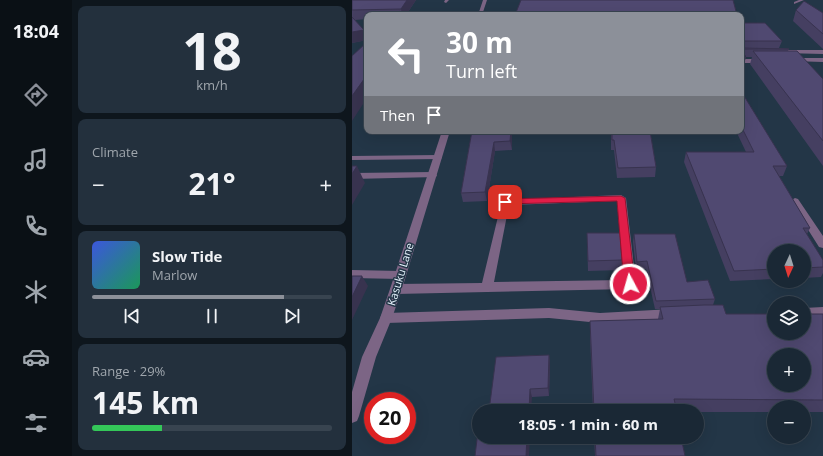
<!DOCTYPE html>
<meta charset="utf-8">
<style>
body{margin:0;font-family:"Open Sans",sans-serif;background:#23303d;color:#f1f3f6;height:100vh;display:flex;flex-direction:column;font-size:15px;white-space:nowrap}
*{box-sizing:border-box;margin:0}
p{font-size:13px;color:#9fa6ad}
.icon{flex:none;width:22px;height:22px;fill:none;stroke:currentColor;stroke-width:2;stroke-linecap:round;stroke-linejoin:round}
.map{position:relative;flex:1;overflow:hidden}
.details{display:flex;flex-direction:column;gap:6px;padding:6px;background:#0e161d;width:280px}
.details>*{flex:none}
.hud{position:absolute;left:12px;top:12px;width:380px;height:122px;border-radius:8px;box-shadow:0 4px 16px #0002,0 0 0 1px #384450;background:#8c9099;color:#fff;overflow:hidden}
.needle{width:26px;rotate:184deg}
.buttons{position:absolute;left:415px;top:244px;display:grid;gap:8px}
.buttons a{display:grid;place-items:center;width:44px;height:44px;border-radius:50%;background:#1a2835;box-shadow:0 4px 16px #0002,0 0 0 1px #384450;font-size:20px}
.speed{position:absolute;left:12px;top:392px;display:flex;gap:8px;font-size:20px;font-weight:700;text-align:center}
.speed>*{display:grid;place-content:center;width:52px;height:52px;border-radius:50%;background:#1a2835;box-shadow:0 4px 16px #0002,0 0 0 1px #384450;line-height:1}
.speed .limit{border:6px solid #d22;background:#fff;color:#111}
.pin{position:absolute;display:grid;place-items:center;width:34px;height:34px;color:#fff;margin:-17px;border-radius:8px;box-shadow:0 2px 6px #0006}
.me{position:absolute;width:44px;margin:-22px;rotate:354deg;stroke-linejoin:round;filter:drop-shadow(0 0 3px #0008)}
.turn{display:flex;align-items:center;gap:14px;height:84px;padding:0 16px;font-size:18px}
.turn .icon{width:52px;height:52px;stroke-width:2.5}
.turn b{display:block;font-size:28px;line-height:34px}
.then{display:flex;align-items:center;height:38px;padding:0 16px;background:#0003;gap:8px;font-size:15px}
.big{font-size:30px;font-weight:700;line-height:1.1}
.details .card{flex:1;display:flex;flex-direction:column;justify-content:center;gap:6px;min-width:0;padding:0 14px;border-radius:8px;background:#23303d}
.details .dial{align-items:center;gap:0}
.dial b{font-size:52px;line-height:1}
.song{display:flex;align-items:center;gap:12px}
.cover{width:48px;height:48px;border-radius:6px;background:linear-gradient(135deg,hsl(230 70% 55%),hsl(150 70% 35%))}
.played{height:4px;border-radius:2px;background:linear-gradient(90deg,#8c9099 80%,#384450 80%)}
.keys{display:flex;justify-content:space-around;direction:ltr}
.heat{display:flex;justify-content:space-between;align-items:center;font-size:22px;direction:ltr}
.charge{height:6px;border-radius:3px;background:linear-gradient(90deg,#34c759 29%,#384450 0)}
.trip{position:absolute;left:120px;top:404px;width:232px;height:40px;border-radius:20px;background:#1a2835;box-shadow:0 4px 16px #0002,0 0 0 1px #384450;font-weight:700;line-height:40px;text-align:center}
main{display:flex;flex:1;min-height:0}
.dock{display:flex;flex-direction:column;width:72px;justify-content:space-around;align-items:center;background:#0a1015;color:#9fa6ad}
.dock .icon{width:28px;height:28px}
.dock .on{color:#8c9099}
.dock b{font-size:18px;color:#f1f3f6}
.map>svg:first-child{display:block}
</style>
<main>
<nav class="dock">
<b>18:04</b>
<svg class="icon on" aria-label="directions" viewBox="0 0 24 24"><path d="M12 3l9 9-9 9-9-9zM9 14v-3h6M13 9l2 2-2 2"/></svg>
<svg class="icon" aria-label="music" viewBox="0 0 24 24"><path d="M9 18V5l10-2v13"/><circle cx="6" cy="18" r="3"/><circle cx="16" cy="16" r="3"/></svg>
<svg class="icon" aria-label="phone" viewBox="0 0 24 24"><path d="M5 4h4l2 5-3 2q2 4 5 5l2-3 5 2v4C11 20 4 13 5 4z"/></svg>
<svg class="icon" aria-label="climate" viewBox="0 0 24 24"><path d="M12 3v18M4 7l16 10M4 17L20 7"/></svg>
<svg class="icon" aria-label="car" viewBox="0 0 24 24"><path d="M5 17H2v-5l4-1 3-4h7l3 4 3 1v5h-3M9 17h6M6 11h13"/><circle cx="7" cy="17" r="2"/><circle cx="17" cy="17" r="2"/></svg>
<svg class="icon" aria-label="filters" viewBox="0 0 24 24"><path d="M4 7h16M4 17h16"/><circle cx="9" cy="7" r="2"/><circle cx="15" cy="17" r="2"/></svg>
</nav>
<section class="details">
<div class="card dial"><b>18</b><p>km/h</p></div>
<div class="card"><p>Climate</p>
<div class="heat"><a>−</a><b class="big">21°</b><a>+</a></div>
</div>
<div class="card">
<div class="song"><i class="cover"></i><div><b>Slow Tide</b><p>Marlow</p></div></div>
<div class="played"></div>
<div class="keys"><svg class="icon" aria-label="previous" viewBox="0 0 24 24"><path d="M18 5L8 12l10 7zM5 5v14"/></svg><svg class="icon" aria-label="pause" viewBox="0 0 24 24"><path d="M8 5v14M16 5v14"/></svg><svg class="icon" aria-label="next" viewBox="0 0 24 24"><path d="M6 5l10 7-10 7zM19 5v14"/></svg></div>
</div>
<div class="card"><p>Range · 29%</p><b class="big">145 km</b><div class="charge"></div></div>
</section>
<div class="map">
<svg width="471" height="456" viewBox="0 0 471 456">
<rect width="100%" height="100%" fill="#233647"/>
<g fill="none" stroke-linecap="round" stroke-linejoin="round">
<!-- service -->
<path fill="#7c6585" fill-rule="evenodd" d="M93,0h4l-3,3 -2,-1z
M447,0h5l-10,4v-2z
M433,50h38v4l-40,-1 -1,-1z
M441,58h30v4l-32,-1 -1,-1z
M389,59h22l3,2 -3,2h-22z
M86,155h3l1,2 -1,2 -89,1v-4z
M81,172l4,3 -1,2 -84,2v-6z
M269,195l5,3 10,86 -2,3 -4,2 -234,5 -4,-2 -2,-3 2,-3 4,-2 86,-1 20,-83zM265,201l7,79 -130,2 15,-77z
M443,198l3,1 25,37v12l-4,-1 -29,-46z
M0,270l48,1 4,1 2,3 -2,3 -4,1 -48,-1z
M471,307v10l-19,1v-10z
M197,308l51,5 72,-4 4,1 2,4 -2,4 -4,1 -72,4 -51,-5 -163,5 -4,-1 -2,-4 2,-4 4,-1z"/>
<!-- minor -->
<path fill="#7c6585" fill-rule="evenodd" d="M131,0h4l-5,15h-4z
M90,131h8l-48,158 -10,29 -16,39 -17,59 -2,5 -5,2v-31l10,-35 18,-39 10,-29z"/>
</g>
<!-- wall -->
<path fill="#453f61" d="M0,0h64l-10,15h-39v4l-12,1 12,18v2l-15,3z
M444,10l27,3v36l-30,-28z
M389,23l41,18 -3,7 10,1 -1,2 35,28v87l-73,-102 2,-7h-6l-2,7 -3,3z
M389,91l46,75 -4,10h-4l31,52 -3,6 16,26v13l-2,4 -17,1v-27h-30v28l-44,2 -46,-119 2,-10h60l-10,-21h5z
M120,131h40v19l-17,1 -8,50 -24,1 -2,-9z
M259,131h39l6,36 -1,10 -38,1 -3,-28h-3z
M235,233l35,27v10l-34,1z
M282,234l53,48 28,17 -2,6 13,9h97v98h-19v-5h-30v5h-77v-1h-104l-3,-76v-14l68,-2 2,-10h-5l-9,-40 -10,1 -3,-28z
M197,355l1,9 -1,32 -17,1 -43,14z
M242,437h87l4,19h-90z"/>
<!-- shaded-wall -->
<path fill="#38334f" d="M55,0h9l-10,15h-4l-1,-6z
M12,30l3,10 -15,3v-11z
M394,56l-2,8 -3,3v-8z
M15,75v23l-15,23v-25z
M159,131h1v19l-2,-9z
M142,142l1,9 -8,50 -2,-9z
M5,166l8,17 -13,22v-31z
M10,276l6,10 -16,34v-23z
M197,355l1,9 -1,32 -1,-8z
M178,389l2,8 -1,14h-2z
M175,437h3l-1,19h-3z"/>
<!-- building -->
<path fill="#504971" stroke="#38334f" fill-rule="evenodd" d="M0,0h55l-6,9 -49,1z
M169,0h212l4,15h-222z
M452,1l19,12v21l-27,-24z
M47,11l5,4h-9z
M0,17l12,13 -12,2z
M389,23h24l17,18h-39l-1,2v5l47,1h-46l-1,2v5h4l-5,3z
M15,42v33l-15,21v-40z
M401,51h44l26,28v62z
M389,91l46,75h-14l37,62h-7l20,32v7l-19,1v-17h-30v18l-40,2 -48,-119h68l-13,-26z
M120,131h39l-1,10 -16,1 -9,50 -24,1z
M260,131h38l6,36 -38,1 -4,-28h-2z
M0,166h5l-5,8z
M235,233h33l2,27 -34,1z
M282,234h41l12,48 21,-2 7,19 -59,2 -9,-40 -10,1z
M0,276h10l-10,21z
M352,305h19l3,9h48v19h30v-19h19v86l-149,-1 3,12h-83l-4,-90 73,-2 -3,-12zM422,355h30v30h-30z
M197,355l-1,33 -18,1 -1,22h-40l7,-54z
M127,423v14h48l-1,19h-51z
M243,437h86l4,19h-89z"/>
<!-- route -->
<path fill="#e11d48" stroke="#92132f" d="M269,196l4,2 10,86 -2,3 -3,1 -4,-1 -2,-3 -7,-83 -112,3 -4,-2 4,-3z"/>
<g text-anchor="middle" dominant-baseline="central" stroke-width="3" stroke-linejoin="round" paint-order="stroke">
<!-- street labels -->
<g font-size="11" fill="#e6f2fc" stroke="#233647">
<text transform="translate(48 274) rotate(-73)">Kasuku Lane</text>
</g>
</g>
</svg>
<div class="buttons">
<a><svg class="needle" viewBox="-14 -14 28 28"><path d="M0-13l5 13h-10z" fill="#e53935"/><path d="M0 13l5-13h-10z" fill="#9fa6ad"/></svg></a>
<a><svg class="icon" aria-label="layers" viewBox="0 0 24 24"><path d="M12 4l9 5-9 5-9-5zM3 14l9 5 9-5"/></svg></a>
<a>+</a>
<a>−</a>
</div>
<div class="speed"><div class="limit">20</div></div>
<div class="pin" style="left:153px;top:202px;background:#d93025"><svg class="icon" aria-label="arrive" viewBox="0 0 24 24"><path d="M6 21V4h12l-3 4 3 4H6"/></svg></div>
<svg class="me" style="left:278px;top:284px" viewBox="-20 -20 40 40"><circle r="17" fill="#e11d48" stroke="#fff" stroke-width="3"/><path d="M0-11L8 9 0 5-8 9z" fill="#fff"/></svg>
<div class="trip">18:05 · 1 min · 60 m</div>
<div class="hud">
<div class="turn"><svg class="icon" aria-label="left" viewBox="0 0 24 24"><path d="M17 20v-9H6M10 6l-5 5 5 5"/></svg><div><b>30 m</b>Turn left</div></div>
<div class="then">Then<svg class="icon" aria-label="arrive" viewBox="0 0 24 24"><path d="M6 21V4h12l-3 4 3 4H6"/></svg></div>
</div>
</div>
</main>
